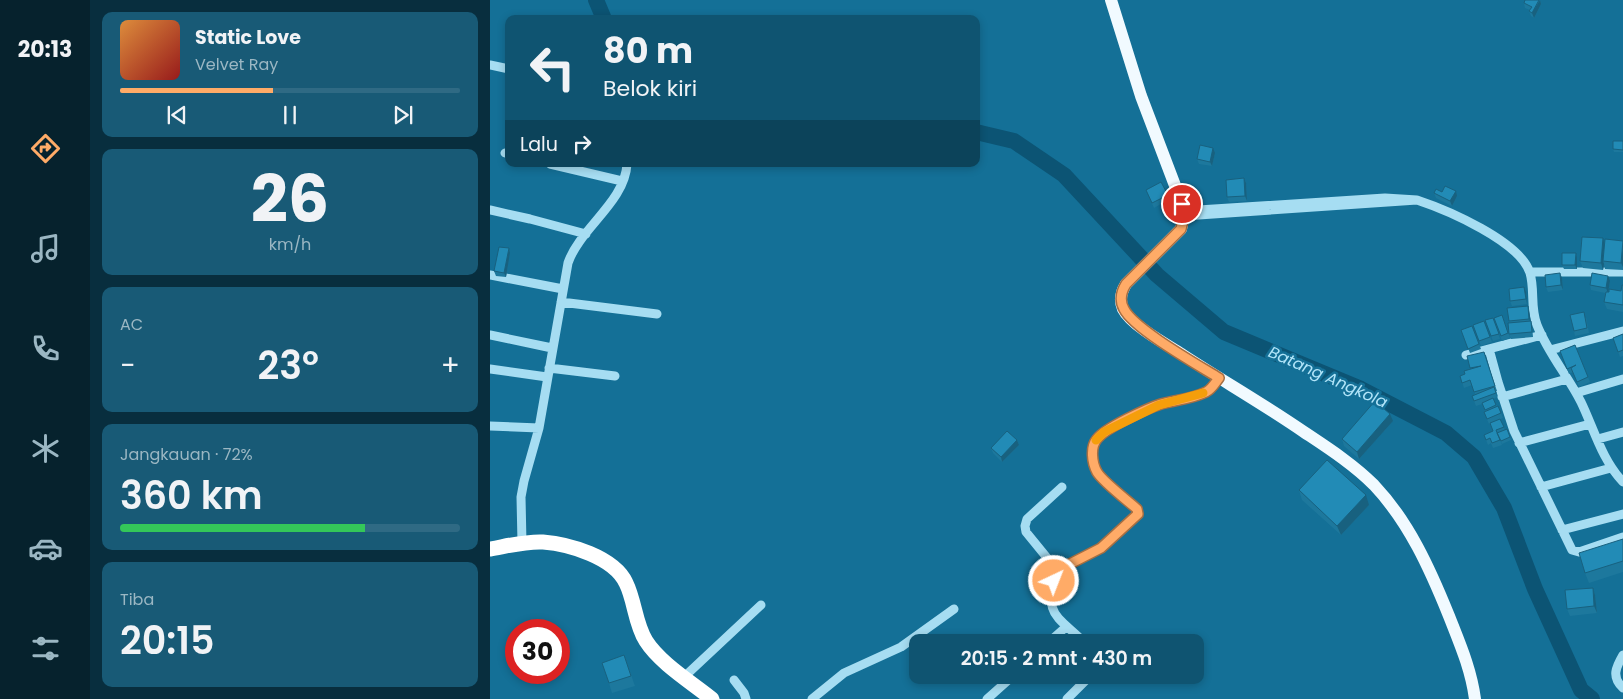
<!DOCTYPE html>
<html lang="id">
<meta charset="utf-8">
<style>
body{margin:0;font-family:Poppins,sans-serif;background:#185a76;color:#f1f3f6;height:100vh;display:flex;flex-direction:column;font-size:19px;white-space:nowrap}
*{box-sizing:border-box;margin:0}
p{font-size:16px;color:#9bb7c3}
.icon{flex:none;width:28px;height:28px;fill:none;stroke:currentColor;stroke-width:2;stroke-linecap:round;stroke-linejoin:round}
.map{position:relative;flex:1;overflow:hidden}
.drawer{display:flex;flex-direction:column;gap:12px;padding:12px;background:#082e3e;width:400px}
.drawer>*{flex:none}
.banner{position:absolute;left:15px;top:15px;width:475px;height:152px;border-radius:10px;box-shadow:0 2px 8px #0003;background:#0f5471;color:#f1f3f6;overflow:hidden}
.speed{position:absolute;left:15px;top:619px;display:flex;gap:10px;font-size:25px;font-weight:700;text-align:center}
.speed>*{display:grid;place-content:center;width:65px;height:65px;border-radius:50%;background:#0f5471;box-shadow:0 2px 8px #0003;line-height:1}
.speed .limit{border:8px solid #d22;background:#fff;color:#111}
.pin{position:absolute;display:grid;place-items:center;width:42px;height:42px;color:#fff;margin:-21px;border:2px solid #fff;border-radius:50%;box-shadow:0 1px 5px #0007}
.me{position:absolute;width:55px;margin:-28px;rotate:43deg;stroke-linejoin:round;filter:drop-shadow(0 0 4px #0008)}
.turn{display:flex;align-items:center;gap:18px;height:105px;padding:0 15px;font-size:22px}
.turn .icon{width:65px;height:65px;stroke-width:2.5}
.turn b{display:block;font-size:35px;line-height:42px}
.then{display:flex;align-items:center;height:48px;padding:0 15px;background:#0003;gap:10px;font-size:19px}
.big{font-size:38px;font-weight:600;line-height:1.1}
.drawer .card{flex:1;display:flex;flex-direction:column;justify-content:center;gap:8px;min-width:0;padding:0 18px;border-radius:10px;background:#185a76}
.drawer .dial{align-items:center;gap:0}
.dial b{font-size:65px;line-height:1}
.song{display:flex;align-items:center;gap:15px}
.cover{width:60px;height:60px;border-radius:8px;background:linear-gradient(135deg,hsl(30 70% 55%),hsl(0 70% 35%))}
.played{height:5px;border-radius:2px;background:linear-gradient(90deg,#ffab67 45%,#2f6a84 45%)}
.keys{display:flex;justify-content:space-around;direction:ltr}
.heat{display:flex;justify-content:space-between;align-items:center;font-size:28px;direction:ltr}
.charge{height:8px;border-radius:4px;background:linear-gradient(90deg,#34c759 72%,#2f6a84 0)}
.trip{position:absolute;left:419px;top:634px;width:295px;height:50px;border-radius:10px;background:#0f5471;box-shadow:0 2px 8px #0003;font-weight:600;line-height:50px;text-align:center}
main{display:flex;flex:1;min-height:0}
.tabs{display:flex;flex-direction:column;width:90px;justify-content:space-around;align-items:center;background:#06222d;color:#9bb7c3}
.tabs .icon{width:35px;height:35px}
.tabs .on{color:#ffab67}
.tabs b{font-size:22px;color:#f1f3f6}
.map>svg:first-child{display:block}
</style>
<main>
<nav class="tabs">
<b>20:13</b>
<svg class="icon on" aria-label="directions" viewBox="0 0 24 24"><path d="M12 3l9 9-9 9-9-9zM9 14v-3h6M13 9l2 2-2 2"/></svg>
<svg class="icon" aria-label="music" viewBox="0 0 24 24"><path d="M9 18V5l10-2v13"/><circle cx="6" cy="18" r="3"/><circle cx="16" cy="16" r="3"/></svg>
<svg class="icon" aria-label="phone" viewBox="0 0 24 24"><path d="M5 4h4l2 5-3 2q2 4 5 5l2-3 5 2v4C11 20 4 13 5 4z"/></svg>
<svg class="icon" aria-label="climate" viewBox="0 0 24 24"><path d="M12 3v18M4 7l16 10M4 17L20 7"/></svg>
<svg class="icon" aria-label="car" viewBox="0 0 24 24"><path d="M5 17H2v-5l4-1 3-4h7l3 4 3 1v5h-3M9 17h6M6 11h13"/><circle cx="7" cy="17" r="2"/><circle cx="17" cy="17" r="2"/></svg>
<svg class="icon" aria-label="filters" viewBox="0 0 24 24"><path d="M4 7h16M4 17h16"/><circle cx="9" cy="7" r="2"/><circle cx="15" cy="17" r="2"/></svg>
</nav>
<section class="drawer">
<div class="card">
<div class="song"><i class="cover"></i><div><b>Static Love</b><p>Velvet Ray</p></div></div>
<div class="played"></div>
<div class="keys"><svg class="icon" aria-label="previous" viewBox="0 0 24 24"><path d="M18 5L8 12l10 7zM5 5v14"/></svg><svg class="icon" aria-label="pause" viewBox="0 0 24 24"><path d="M8 5v14M16 5v14"/></svg><svg class="icon" aria-label="next" viewBox="0 0 24 24"><path d="M6 5l10 7-10 7zM19 5v14"/></svg></div>
</div>
<div class="card dial"><b>26</b><p>km/h</p></div>
<div class="card"><p>AC</p>
<div class="heat"><a>−</a><b class="big">23°</b><a>+</a></div>
</div>
<div class="card"><p>Jangkauan · 72%</p><b class="big">360 km</b><div class="charge"></div></div>
<div class="card"><p>Tiba</p><b class="big">20:15</b></div>
</section>
<div class="map">
<svg width="1133" height="699" viewBox="0 0 1133 699">
<rect width="100%" height="100%" fill="#147097"/>
<g fill="none" stroke-linecap="round" stroke-linejoin="round">
<!-- river -->
<path stroke="#0c5474" stroke-width="16" d="M106,0l8,19
M486,132l38,9 50,34 93,100 67,57 137,57 85,44 28,24 30,51 31,81 46,101 11,9"/>
<!-- minor -->
<path stroke="#a6ddf2" stroke-width="9" d="M0,65l19,4
M15,153l4,1
M60,164l72,17
M927,200c30,10 103,41 113,73 5,17 0,34 7,52 11,28 31,51 44,77 13,27 21,58 42,80
M0,210l40,9 56,15
M693,211l202,-13 32,2 -233,16
M1040,272h93
M0,275l73,14
M71,302l96,12
M0,335l62,13
M999,349l9,33 16,49 58,119 7,2 44,-15
M1060,350l73,-19
M976,355l76,-20
M59,368l66,8
M0,369l57,8
M1086,393l47,-14
M1012,397l65,-18
M0,426l49,2
M1108,439l25,-7
M1029,443l71,-19
M572,487l-35,32 -2,7 1,6 31,38c-13,46 -3,43 27,72
M1051,487l70,-19
M1072,530l61,-16
M32,543l-1,-46 3,-16 15,-53 29,-165c12,-35 57,-61 59,-99
M567,570l44,-22 37,-35 -1,-4c-10,-9 -34,-26 -40,-37 -5,-9 -7,-25 0,-33 8,-11 51,-31 64,-35 15,-4 31,-5 45,-12 6,-3 9,-9 13,-14
M559,642l17,-15
M1133,655c-7,12 -12,22 0,33
M194,677l77,-72
M244,680l10,13 2,6
M322,699l32,-26 57,-26 53,-38
M497,699l27,-24
M577,699l24,-24"/>
<!-- major -->
<path stroke="#f1faff" stroke-width="12" d="M621,0l30,96 41,108 2,12 -3,13 -55,55c-5,8 -7,16 -3,25 8,16 44,36 60,46 40,26 82,50 121,77 24,16 49,32 70,53 35,37 56,84 75,131 11,28 22,53 26,83"/>
<!-- highway -->
<path stroke="#fff" stroke-width="15" d="M0,549c17,-3 36,-8 53,-7 26,2 71,15 83,41 9,18 9,41 20,58 14,22 45,41 66,58"/>
</g>
<!-- wall -->
<path fill="#1d789d" d="M1050,0l1,4 -7,14 -3,-2 -2,-5 1,-1 -5,-2 -1,-5z
M1133,141v11h-9l-1,-3z
M725,153l-3,13 -13,-2 -2,-5z
M754,178l2,5 1,18 -18,1 -2,-5z
M656,190l22,5 1,4 -15,9z
M952,192l15,4 -5,10 -16,-8 -2,-5z
M1133,241v29l-18,-1 -1,-5 -1,6 -20,-2 -3,-7 24,-18z
M19,248l1,5 -4,24 -10,-1 -2,-5z
M1086,253l1,5v11h-13l-2,-4z
M1072,278l1,12 -15,2 -2,-5z
M1120,281l-2,11 13,-1 2,-6v27l-16,-3 -3,-7 1,-9 -14,-3 -1,-5z
M1034,287l2,5 1,12 -15,2 -2,-5z
M1038,306l1,5 1,10 2,5 1,11 -22,2 -2,-5v-13z
M1012,315l8,23 -8,3 -8,-23z
M1096,317l3,16 -14,3 -1,-5z
M1003,318l7,21 -7,2 -8,-21z
M994,321l8,21 -11,4 -8,-21z
M982,326l9,23 -11,4 -9,-23z
M1133,334v22l-3,1 -7,-19z
M1085,345l15,37 -11,5 -6,-15 -4,2 -9,-23z
M994,352l13,39h-2l2,6 -4,2 8,14 2,5 -3,1 5,11 2,-1 4,11 -9,4 -4,-9 4,10 -9,3 -2,-5 -3,2 -4,-10 9,-3 -3,-8h-1l-3,-7 -2,-5 1,-1 -3,-7 -6,2 -4,-10 3,-2 -3,-9 -8,3 -4,-12 5,-2 6,-5 -1,-1z
M903,421l-34,38 -15,-13 -2,-7z
M527,440l2,5 -17,17 -9,-9 -2,-5z
M809,490l70,15 -28,30 -39,-35z
M1133,539v33l-34,11 -4,-10z
M1103,588l2,7 2,18 -27,3 -3,-7z
M134,655l11,31 -23,7 -3,-10z"/>
<!-- shaded-wall -->
<path fill="#18617f" d="M1050,0l1,4 -7,14 -2,-5z
M723,148l2,5 -3,13 -2,-4z
M754,178l2,5 1,18 -2,-5z
M966,191l1,5 -5,10 -2,-5z
M1113,238l2,8 -2,15 1,3 -1,6 -2,-7z
M1133,246v21l-2,-4z
M19,248l1,5 -4,24 -2,-4z
M1086,253l1,5v11l-2,-4z
M1070,273l2,5 1,12 -2,-5z
M1118,276l2,5 -2,12 -2,-5z
M1034,287l2,5 1,12 -1,-5z
M1038,306l1,5 2,12 -2,-4z
M900,414l3,7 -34,38 -2,-7z
M527,440l2,5 -17,17 -1,-5z
M876,495l3,10 -28,30 -4,-9z
M1103,588l2,7 2,18 -3,-7z"/>
<!-- building -->
<path fill="#228bb6" stroke="#18617f" d="M1035,0h14l-7,13 -3,-2 3,-4 -8,-4z
M1123,141h10v9l-10,-1z
M710,145l13,3 -3,14 -13,-3z
M754,178l1,18 -18,1 -1,-17z
M671,182l7,13 -16,8 -6,-13z
M955,186l11,5 -6,10 -16,-8 2,-4 6,3z
M1092,237l21,1 -2,25 -21,-2z
M1115,239l18,2 -2,22 -18,-2z
M9,247l10,1 -5,25 -10,-2z
M1072,253h14l-1,12h-13z
M1070,273l1,12 -15,2 -1,-12z
M1102,273l16,3 -2,12 -16,-3z
M1132,285h1v20l-19,-3 2,-10h3v-3l12,2z
M1034,287l2,12 -16,2 -1,-12z
M1038,306l1,13 -20,2 -2,-13z
M1094,312l3,16 -13,3 -4,-16z
M1012,315l6,18 -7,3 -7,-18z
M1003,318l6,16 -8,2 -6,-16z
M994,321l6,16 -11,4 -6,-16z
M1041,321l1,11 -23,2 -1,-11z
M982,326l7,18 -11,5 -7,-19z
M1133,334v16l-5,2 -5,-14z
M1085,345l13,32 -11,5 -6,-14 5,-3 -9,4 -7,-18z
M994,352l11,34 -21,6 -4,-12 -8,3 -2,-7 5,-2 -1,-3 17,-5 -11,2 -3,-12z
M1004,387l2,6 -22,8 -2,-5z
M1003,398l3,7 -11,5 -3,-7z
M885,401l15,13 -33,38 -15,-13z
M1008,406l3,7 -14,6 -3,-7z
M1010,419l4,8 -8,3 4,10 -8,3 -2,-5 -4,2 -2,-5 9,-4 -3,-8z
M1017,429l3,8 -9,4 -4,-8z
M517,431l10,9 -16,17 -10,-9z
M837,460l39,35 -29,31 -38,-36z
M1133,539v22l-38,12 -6,-20z
M1103,588l1,18 -27,3 -2,-19z
M134,655l7,21 -22,7 -7,-20z"/>
<g fill="none" stroke-linecap="round" stroke-linejoin="round">
<defs>
<path id="route" d="M564,581l4,-11 43,-22 37,-34 -1,-5c-9,-8 -35,-28 -40,-37 -5,-9 -7,-25 0,-33 8,-11 51,-31 64,-35 15,-4 31,-5 45,-12 6,-3 9,-9 13,-14 -21,-13 -85,-49 -95,-69 -5,-9 -3,-17 2,-25l55,-55 3,-13 -2,-12"/>
</defs>
<!-- route casing -->
<use href="#route" stroke="#a66f43" stroke-width="12"/>
<!-- route -->
<use href="#route" stroke="#ffab67" stroke-width="9"/>
<!-- slow -->
<path stroke="#f59e0b" stroke-width="9" d="M606,440l8,-8 55,-27 44,-12"/>
</g>
<g text-anchor="middle" dominant-baseline="central" stroke-width="5" stroke-linejoin="round" paint-order="stroke">
<!-- water labels -->
<g font-size="16" font-style="italic" fill="#b2e5f9" stroke="#147097">
<text transform="translate(838 377) rotate(24)">Batang Angkola</text>
</g>
</g>
</svg>
<div class="speed"><div class="limit">30</div></div>
<div class="pin" style="left:692px;top:204px;background:#d93025"><svg class="icon" aria-label="arrive" viewBox="0 0 24 24"><path d="M6 21V4h12l-3 4 3 4H6"/></svg></div>
<svg class="me" style="left:564px;top:581px" viewBox="-20 -20 40 40"><circle r="17" fill="#ffab67" stroke="#fff" stroke-width="3"/><path d="M0-11L8 9 0 5-8 9z" fill="#fff"/></svg>
<div class="trip">20:15 · 2 mnt · 430 m</div>
<div class="banner">
<div class="turn"><svg class="icon" aria-label="left" viewBox="0 0 24 24"><path d="M17 20v-9H6M10 6l-5 5 5 5"/></svg><div><b>80 m</b>Belok kiri</div></div>
<div class="then">Lalu<svg class="icon" aria-label="right" viewBox="0 0 24 24"><path d="M7 20v-9h11M14 6l5 5-5 5"/></svg></div>
</div>
</div>
</main>
